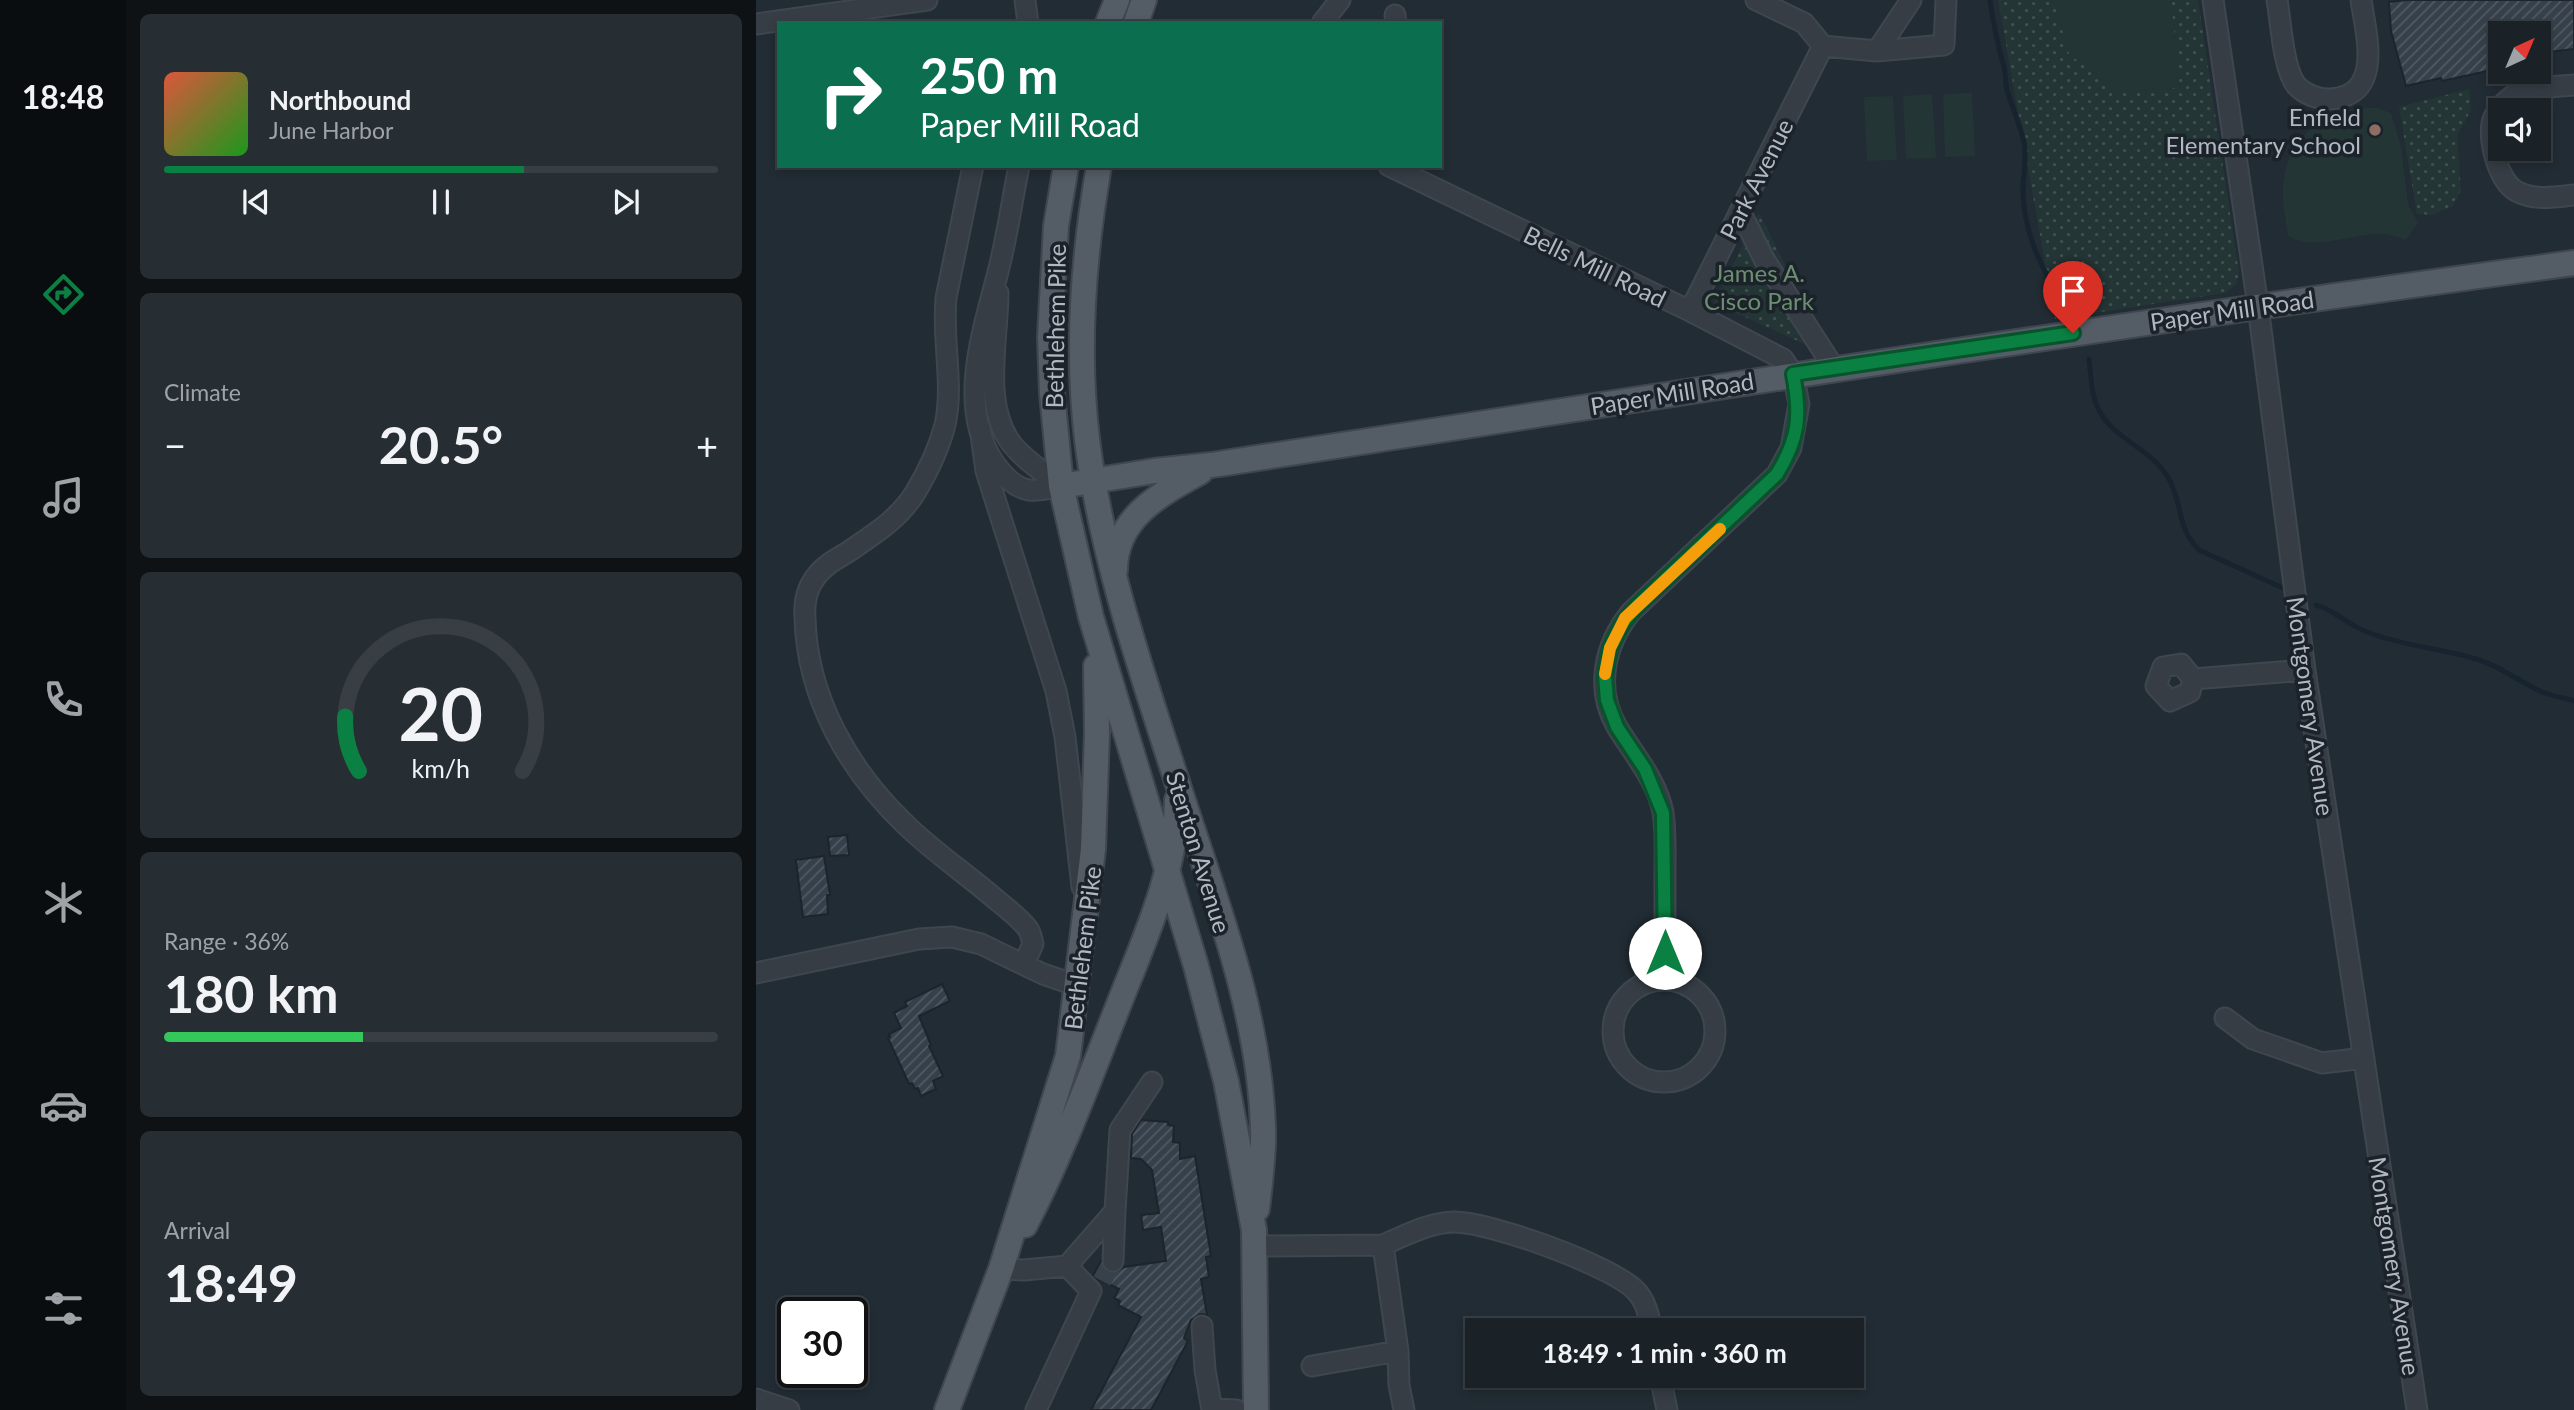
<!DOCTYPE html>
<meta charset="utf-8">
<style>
body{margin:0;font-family:Lato,sans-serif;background:#272e33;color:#f1f3f6;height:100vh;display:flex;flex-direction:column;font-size:26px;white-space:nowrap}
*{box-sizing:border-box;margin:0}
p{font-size:23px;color:#9fa3a7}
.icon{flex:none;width:38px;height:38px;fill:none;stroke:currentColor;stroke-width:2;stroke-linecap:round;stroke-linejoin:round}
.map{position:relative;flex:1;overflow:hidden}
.panel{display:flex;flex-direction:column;gap:14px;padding:14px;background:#0e1215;width:630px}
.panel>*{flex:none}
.top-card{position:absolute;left:21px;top:21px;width:665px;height:147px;border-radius:0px;box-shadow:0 4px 10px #0003,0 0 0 2px #383e44;background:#0b6e4f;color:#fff;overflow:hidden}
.needle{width:46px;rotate:44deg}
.fabs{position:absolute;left:1732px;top:21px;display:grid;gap:14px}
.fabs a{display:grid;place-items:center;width:63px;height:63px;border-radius:0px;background:#1a2127;box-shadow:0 4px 10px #0003,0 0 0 2px #383e44;font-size:35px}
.speed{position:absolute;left:21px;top:1297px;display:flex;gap:14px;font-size:35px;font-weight:700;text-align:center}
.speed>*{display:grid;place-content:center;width:91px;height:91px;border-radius:50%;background:#1a2127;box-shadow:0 4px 10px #0003,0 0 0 2px #383e44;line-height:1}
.speed .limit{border:4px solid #111;border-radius:10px;background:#fff;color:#111}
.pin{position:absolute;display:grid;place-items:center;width:60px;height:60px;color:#fff;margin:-72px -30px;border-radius:50% 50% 50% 0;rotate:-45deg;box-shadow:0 0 7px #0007}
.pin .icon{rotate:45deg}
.me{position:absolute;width:77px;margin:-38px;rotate:0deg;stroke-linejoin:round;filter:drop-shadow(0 0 5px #0008)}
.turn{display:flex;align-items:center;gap:24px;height:147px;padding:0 28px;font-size:32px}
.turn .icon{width:91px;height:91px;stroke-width:2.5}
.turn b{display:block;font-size:49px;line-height:60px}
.big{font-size:52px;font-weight:700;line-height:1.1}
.panel .widget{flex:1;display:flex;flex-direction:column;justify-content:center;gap:10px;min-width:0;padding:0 24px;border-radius:10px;background:#272e33}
.panel .dial{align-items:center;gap:0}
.dial svg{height:182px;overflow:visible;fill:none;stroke:#383e44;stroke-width:7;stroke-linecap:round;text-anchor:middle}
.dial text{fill:#f1f3f6;stroke:none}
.song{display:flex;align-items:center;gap:21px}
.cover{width:84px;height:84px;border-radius:10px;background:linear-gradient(135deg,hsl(10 70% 55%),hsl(120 70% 35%))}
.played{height:7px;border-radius:4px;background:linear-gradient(90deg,#0b8043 65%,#383e44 65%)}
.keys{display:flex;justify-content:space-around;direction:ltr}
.heat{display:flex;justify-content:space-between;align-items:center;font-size:38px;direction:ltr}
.charge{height:10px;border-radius:5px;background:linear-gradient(90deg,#34c759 36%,#383e44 0)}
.trip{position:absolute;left:709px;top:1318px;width:399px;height:70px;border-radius:0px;background:#1a2127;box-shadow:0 4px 10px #0003,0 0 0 2px #383e44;font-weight:700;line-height:70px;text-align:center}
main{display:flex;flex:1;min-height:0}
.tabs{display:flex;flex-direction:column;width:126px;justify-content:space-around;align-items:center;background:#0a0d10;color:#9fa3a7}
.tabs .icon{width:49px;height:49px}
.tabs .current{color:#0b8043}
.tabs b{font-size:32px;color:#f1f3f6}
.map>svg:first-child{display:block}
</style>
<main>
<nav class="tabs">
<b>18:48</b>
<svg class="icon current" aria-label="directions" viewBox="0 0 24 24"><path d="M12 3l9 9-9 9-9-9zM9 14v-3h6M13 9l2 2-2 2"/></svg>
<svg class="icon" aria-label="music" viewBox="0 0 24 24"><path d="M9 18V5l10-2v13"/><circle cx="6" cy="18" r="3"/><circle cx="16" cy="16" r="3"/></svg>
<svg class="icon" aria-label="phone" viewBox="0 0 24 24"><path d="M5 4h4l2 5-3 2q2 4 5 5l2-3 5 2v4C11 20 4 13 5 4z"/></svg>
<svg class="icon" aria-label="climate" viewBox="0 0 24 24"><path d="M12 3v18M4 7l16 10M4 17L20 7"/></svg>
<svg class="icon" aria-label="car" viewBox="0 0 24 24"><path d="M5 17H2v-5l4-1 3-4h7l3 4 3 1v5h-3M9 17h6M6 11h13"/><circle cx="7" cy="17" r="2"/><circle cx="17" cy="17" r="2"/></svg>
<svg class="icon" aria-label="filters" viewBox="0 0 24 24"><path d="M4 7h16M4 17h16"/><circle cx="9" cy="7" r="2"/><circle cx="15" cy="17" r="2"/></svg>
</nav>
<section class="panel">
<div class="widget">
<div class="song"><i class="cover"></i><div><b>Northbound</b><p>June Harbor</p></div></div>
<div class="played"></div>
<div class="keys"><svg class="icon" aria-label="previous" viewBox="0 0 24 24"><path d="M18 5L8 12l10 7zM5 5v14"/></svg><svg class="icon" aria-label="pause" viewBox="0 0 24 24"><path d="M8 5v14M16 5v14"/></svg><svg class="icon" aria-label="next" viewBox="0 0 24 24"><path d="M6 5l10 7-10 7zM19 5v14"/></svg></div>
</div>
<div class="widget"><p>Climate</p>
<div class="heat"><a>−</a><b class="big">20.5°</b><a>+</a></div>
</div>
<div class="widget dial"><svg viewBox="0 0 100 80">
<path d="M14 69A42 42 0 1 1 86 69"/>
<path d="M14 69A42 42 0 0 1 8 45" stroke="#0b8043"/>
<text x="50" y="56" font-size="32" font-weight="700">20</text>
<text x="50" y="72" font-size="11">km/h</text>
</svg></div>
<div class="widget"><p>Range · 36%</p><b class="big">180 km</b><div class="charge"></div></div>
<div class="widget"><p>Arrival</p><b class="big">18:49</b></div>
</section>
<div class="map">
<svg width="1818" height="1410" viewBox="0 0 1818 1410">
<defs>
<pattern id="grass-dots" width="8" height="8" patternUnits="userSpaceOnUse" patternTransform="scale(1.75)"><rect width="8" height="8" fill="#243536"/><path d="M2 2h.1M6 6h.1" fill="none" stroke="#415051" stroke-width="1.8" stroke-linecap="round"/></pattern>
<pattern id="building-hatch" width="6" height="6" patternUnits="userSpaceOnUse" patternTransform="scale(1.75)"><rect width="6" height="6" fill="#35404b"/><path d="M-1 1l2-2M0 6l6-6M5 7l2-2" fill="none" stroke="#505a63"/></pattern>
</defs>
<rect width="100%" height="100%" fill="#222c34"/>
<!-- grass -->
<path fill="url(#grass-dots)" d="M1242,0h200l41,273 -3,12 -11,8 -170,26z
M1713,89l2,21 -14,26 4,54 -8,16 -21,9 -15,-1 -18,-107z
M1003,213l70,140h-5l-110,-50z"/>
<!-- garden -->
<path fill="#243536" d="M1298,0h117l9,88 -63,3 -48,-37z
M1216,93l3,63 -30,1 -2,-63z
M1176,94l4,64 -30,1 -3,-63z
M1137,96l4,64 -30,1 -3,-64z
M1608,108h13l14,5 10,33 7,58 10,19 -12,17c-7,-2 -15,-6 -22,-6 -26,-3 -71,19 -96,2 -2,-16 -6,-32 -5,-48 2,-46 37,-77 81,-80z"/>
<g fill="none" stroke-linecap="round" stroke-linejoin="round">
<!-- stream -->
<path stroke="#172430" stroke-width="5" d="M1234,0c3,22 7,42 13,63 3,9 2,18 4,27 5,17 13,34 17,52 3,15 0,28 -1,43 -1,42 17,87 44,119
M1333,359c2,16 2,35 9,49 14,32 55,40 72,73 13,26 7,47 29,69l86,39
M1560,605c19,5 32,20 51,27 35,14 73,16 109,27 22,6 41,21 62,31 11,6 25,7 36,11"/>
</g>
<!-- building -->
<path fill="url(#building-hatch)" stroke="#1d242c" stroke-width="2" d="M1651,0h167v49l-35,4v-20h-38v35l-59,13 -1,-3 -35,8 -15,-55 -2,-29z
M91,835l2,20 -19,1 -2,-19z
M68,856l6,39h-3l1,19 -25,3 -7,-57z
M186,984l8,17 -31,15 12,29 -2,1 14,30 -10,5 3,8 -15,7 -3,-8 -3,1 -3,-6 -3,1 -21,-46 2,-1 -1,-3 12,-6 -7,-15 13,-7 -2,-4z
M385,1120l27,2v3l6,1 -1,16 7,1v16l15,-3 16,100 -5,1 3,20 -8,2 6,36 -7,-1 -9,6 -7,18 4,3 -37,69h-60l50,-93 -23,-12 2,-4 -6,-3 5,-9 -26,-13 8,-15 5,10 7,2 11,-6 42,-6 -5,-34 -18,3 -2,-15 18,-2 -7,-43 -11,-11 -10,-1 1,-24z"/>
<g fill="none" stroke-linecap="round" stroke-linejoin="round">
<!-- minor-tunnel -->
<path stroke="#374149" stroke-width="19" stroke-dasharray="19 10" stroke-linecap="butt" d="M346,1281l11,-20"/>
<defs>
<path id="minor" d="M269,0l3,23
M1000,0l48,23 19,23
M1457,0l45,306 47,364 112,740
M1521,0c4,22 6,68 19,85 8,9 23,15 35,14 53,-4 35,-65 30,-99
M639,15l1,8
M566,23l18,-23
M0,24l171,-24
M1067,46l54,5 67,-6 2,-45
M1121,51l34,-51
M1818,85c-19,2 -46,1 -63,12 -8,6 -17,16 -19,26 -3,20 6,57 24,68 18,10 39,6 58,4
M217,166l-27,132c-4,42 8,87 -1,127 -6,23 -18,48 -30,68 -16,26 -42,42 -67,59 -12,7 -25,14 -33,26 -9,12 -11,26 -10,40 2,81 45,154 102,208 27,26 58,47 86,71 12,10 26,20 35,32 3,5 4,10 5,15l-9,20
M263,166c-7,35 -12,71 -21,106 -15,59 -42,136 -3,192 8,11 20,24 34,26 10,1 22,-2 32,-4
M633,166l301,145 93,48 10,15 6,30 -8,44 -14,26 -146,138c-27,33 -36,77 -14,115 17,28 39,52 46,85 3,20 2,40 2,60 0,36 0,72 0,108
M984,211l24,48 70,109
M242,293c0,46 -16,111 13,150 13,17 33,29 50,43
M934,311l133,-265
M224,428l6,43 70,220 9,46 17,150
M1437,679l-3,13 -20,9 -14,-15 7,-19 18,-3 12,15 112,-9
M0,973l163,-34 33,-2 29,7 62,30 35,12
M857 1031a51 51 0 1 1 102 0a51 51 0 1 1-102 0Z
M1469,1018l28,21 69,24 42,-5
M627,1245c23,-10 45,-22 70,-23 35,-1 160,44 183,69 10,10 13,26 16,39
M498,1246l129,-1 15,106 -86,15
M357,1261l2,-50
M245,1269l23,1 43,-4 48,-55 5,-81 32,-48
M446,1326l3,44 7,40
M642,1351l1,34 5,25
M904,1376l7,34
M0,1399l33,11
M456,1409l24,1
M280,1410l55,-119 -24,-25"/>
<path id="major" d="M352,23l9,-23
M380,23l8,-23
M310,166l-10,60 -6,111 2,56 9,93 30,131 105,349 30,115 28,149 2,180
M343,166c-16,91 -23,181 -12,273 14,117 57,240 93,352 35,109 80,222 83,338 1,26 -3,53 -6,80
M305,486l93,-15 58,-6c454,-70 907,-141 1362,-202
M359,570c0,-52 45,-76 85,-98
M269,1225c36,-69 63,-143 92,-216 26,-67 59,-135 60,-209
M191,1410l54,-141 67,-213 25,-207 4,-116 -1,-67"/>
</defs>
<!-- minor casing -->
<use href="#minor" stroke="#3f464f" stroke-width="23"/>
<!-- major casing -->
<use href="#major" stroke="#3f464f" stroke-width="28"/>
<!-- minor -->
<use href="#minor" stroke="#363d45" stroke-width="19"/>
<!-- major -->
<use href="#major" stroke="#545c65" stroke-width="24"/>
</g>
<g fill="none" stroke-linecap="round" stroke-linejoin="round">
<defs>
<path id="route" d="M909,953l-2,-140 -18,-44 -28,-42 -10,-27 -2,-24 5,-28 12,-24 15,-18 140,-132c22,-36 24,-59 16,-100l280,-41"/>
</defs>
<!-- route casing -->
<use href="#route" stroke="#07532c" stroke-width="18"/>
<!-- route -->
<use href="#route" stroke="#0b8043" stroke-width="12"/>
<!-- slow -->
<path stroke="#f59e0b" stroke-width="12" d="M849,674l5,-26 15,-30 95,-89"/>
</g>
<!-- markers -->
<circle fill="#8d6e63" stroke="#1b222a" stroke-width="2.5" cx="1619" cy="130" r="7"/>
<g text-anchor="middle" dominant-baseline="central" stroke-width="7" stroke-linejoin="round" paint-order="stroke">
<!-- poi labels -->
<g font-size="24" fill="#b0b8c2" stroke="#1b222a" text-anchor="end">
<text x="1605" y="116">Enfield<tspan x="1605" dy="28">Elementary School</tspan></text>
</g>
<!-- street labels -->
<g font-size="24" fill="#b0b8c2" stroke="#1b222a">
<text transform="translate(1000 179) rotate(-63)">Park Avenue</text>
<text transform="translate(839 266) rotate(26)">Bells Mill Road</text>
<text transform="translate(1476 310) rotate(-8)">Paper Mill Road</text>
<text transform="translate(299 326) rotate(-89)">Bethlehem Pike</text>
<text transform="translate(916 393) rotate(-9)">Paper Mill Road</text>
<text transform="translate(1555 706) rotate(82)">Montgomery Avenue</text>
<text transform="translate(443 852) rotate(73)">Stenton Avenue</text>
<text transform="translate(326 948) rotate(-83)">Bethlehem Pike</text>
<text transform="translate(1639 1266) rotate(81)">Montgomery Avenue</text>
</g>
<!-- park labels -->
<g font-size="24" fill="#6b8f70" stroke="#1b222a">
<text x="1003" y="272">James A.<tspan x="1003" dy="28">Cisco Park</tspan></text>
</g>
</g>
</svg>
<div class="fabs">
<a><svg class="needle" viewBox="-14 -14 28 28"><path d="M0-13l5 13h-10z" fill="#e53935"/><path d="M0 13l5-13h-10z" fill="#9fa3a7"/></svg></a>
<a><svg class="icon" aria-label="sound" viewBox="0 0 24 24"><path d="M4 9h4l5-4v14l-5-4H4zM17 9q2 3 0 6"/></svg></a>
</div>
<div class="speed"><div class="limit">30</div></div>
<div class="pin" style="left:1317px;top:333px;background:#d93025"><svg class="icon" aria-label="arrive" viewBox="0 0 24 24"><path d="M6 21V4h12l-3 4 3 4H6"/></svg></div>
<svg class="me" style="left:909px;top:953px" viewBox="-20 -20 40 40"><circle r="19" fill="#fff"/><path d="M0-13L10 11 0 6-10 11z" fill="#0b8043"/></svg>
<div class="trip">18:49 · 1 min · 360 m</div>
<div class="top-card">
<div class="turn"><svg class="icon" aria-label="right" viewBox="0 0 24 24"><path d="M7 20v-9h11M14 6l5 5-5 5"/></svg><div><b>250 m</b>Paper Mill Road</div></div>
</div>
</div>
</main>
